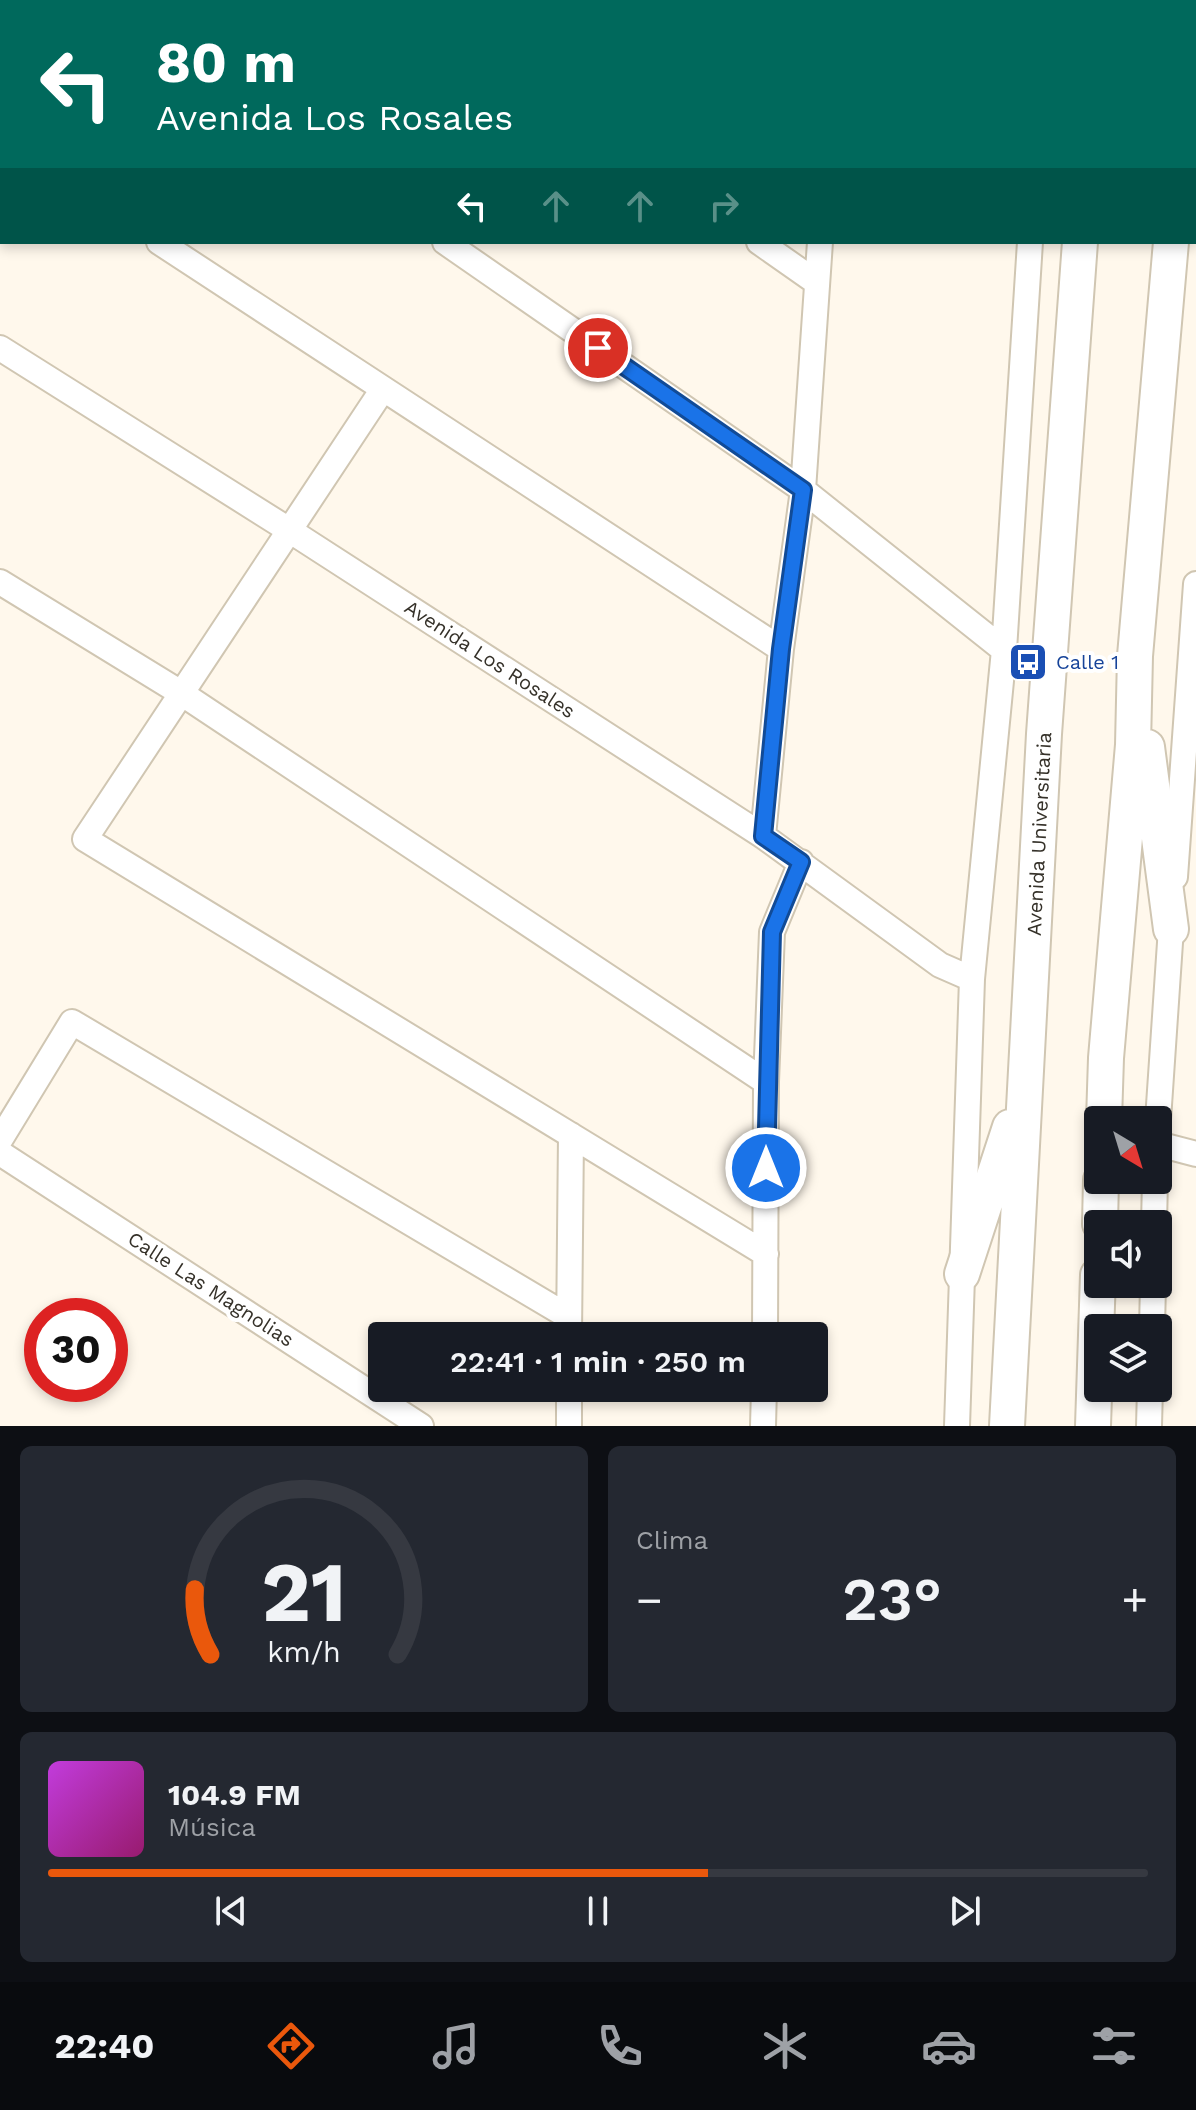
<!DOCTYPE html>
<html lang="es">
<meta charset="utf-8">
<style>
body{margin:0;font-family:"Work Sans",sans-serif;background:#242831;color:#f1f3f6;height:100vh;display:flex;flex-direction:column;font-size:30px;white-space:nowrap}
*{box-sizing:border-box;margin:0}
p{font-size:26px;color:#9ea1a6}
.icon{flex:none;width:44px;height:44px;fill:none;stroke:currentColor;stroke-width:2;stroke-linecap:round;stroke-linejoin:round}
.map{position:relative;height:1426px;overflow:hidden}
.side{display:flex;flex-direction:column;gap:20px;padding:20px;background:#0d0f14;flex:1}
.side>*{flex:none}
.guide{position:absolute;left:0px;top:0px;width:1196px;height:244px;box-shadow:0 4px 12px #0003;background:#00695c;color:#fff;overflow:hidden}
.needle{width:52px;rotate:142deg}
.tools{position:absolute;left:1084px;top:1106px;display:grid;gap:16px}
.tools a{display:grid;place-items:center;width:88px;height:88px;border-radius:8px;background:#171b24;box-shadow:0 4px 12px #0003;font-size:40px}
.speed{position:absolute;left:24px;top:1298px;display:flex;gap:16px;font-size:40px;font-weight:700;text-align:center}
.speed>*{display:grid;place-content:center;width:104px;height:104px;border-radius:50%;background:#171b24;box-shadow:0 4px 12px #0003;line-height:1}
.speed .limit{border:12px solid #d22;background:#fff;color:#111}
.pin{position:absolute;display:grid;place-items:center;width:68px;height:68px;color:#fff;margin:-34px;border:4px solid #fff;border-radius:50%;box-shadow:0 2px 8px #0007}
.me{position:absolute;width:88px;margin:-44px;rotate:0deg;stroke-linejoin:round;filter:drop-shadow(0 0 6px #0008)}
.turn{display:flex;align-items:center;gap:28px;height:168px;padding:0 24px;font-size:36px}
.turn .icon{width:104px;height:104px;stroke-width:2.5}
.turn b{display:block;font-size:56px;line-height:68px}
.lanes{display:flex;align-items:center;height:76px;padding:0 24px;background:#0003;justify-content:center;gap:40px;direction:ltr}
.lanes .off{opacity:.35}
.big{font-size:60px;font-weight:600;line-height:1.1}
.side .widget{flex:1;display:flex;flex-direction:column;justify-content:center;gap:12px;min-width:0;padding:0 28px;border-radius:12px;background:#242831}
.side .dial{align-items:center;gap:0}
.dial svg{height:208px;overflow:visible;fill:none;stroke:#363941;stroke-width:7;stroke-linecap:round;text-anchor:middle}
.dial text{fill:#f1f3f6;stroke:none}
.song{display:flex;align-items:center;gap:24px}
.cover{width:96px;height:96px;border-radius:12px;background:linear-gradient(135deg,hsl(290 70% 55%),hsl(320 70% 35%))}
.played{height:8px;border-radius:4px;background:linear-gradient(90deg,#ea580c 60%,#363941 60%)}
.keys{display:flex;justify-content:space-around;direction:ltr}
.heat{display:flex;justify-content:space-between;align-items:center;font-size:44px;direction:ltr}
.side .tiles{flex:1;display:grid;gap:20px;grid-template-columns:1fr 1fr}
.widget:last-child{grid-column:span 2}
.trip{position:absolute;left:368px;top:1322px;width:460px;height:80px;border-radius:8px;background:#171b24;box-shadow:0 4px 12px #0003;font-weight:600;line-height:80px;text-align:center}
.tabs{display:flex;height:128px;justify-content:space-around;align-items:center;background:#090b0e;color:#9ea1a6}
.tabs .icon{width:56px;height:56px}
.tabs .current{color:#ea580c}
.tabs b{font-size:36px;color:#f1f3f6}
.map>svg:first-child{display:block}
</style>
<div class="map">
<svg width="1196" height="1426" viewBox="0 0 1196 1426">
<rect width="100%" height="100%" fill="#fff8ec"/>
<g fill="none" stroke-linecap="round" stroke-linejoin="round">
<defs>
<path id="street" d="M94,0l3,2
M417,0l3,2
M735,0l3,2
M16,2l1,-2
M235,2l1,-2
M839,2v-2
M0,38l2,-4
M0,138l2,1
M159,242l622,407
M445,242l358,248 201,160
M759,242l57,40
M0,348l289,182 474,306 177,129 32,14
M383,389l-298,450 681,415
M0,582l181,111 585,389
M763,836l18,-187 22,-159 17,-248
M1175,877l21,-293
M1158,1120l14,-207
M0,1140l72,-118 497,295
M1158,1144l38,10
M0,1153l421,273
M1154,1224l1,-44
M1152,1328l1,-44
M569,1336l2,-201
M765,1336l1,-254 6,-150 29,-70
M569,1426v-38
M763,1426l1,-38
M957,1426l15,-447 32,-329 26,-408
M1149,1426l1,-38"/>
<path id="secondary" d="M1063,0v2
M1094,2v-2
M1186,2v-2
M1147,747l24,182
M1104,1120l2,-62 27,-313 2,-89 36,-414
M1100,1224l1,-44
M962,1274l48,-147
M1007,1426l37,-692 36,-492
M1093,1426l5,-151"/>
</defs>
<!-- street casing -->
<use href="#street" stroke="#d0c6b2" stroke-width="28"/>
<!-- secondary casing -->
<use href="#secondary" stroke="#d0c6b2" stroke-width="38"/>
<!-- street -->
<use href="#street" stroke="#fff" stroke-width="24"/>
<!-- secondary -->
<use href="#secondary" stroke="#fff" stroke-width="34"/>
</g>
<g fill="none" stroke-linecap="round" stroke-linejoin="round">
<defs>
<path id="route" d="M598,348l205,142 -22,159 -18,187 38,26 -29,70 -6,236"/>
</defs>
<!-- route casing -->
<use href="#route" stroke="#114b97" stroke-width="20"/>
<!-- route -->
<use href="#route" stroke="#1a73e8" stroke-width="14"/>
</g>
<!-- icons -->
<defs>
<symbol id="bus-square" viewBox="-11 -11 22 22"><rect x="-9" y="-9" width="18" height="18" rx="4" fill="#1a4fb4" stroke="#fff"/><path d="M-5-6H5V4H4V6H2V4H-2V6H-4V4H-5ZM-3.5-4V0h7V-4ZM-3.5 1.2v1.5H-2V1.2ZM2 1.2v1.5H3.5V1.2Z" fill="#fff"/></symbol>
</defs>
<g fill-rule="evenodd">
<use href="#bus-square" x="1006" y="640" width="44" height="44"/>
</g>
<g text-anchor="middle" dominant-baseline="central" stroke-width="8" stroke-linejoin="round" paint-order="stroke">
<!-- street labels -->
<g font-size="20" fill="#353129" stroke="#fff">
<text transform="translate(490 659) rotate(33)">Avenida Los Rosales</text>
<text transform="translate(1039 834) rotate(-87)">Avenida Universitaria</text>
<text transform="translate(211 1289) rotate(33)">Calle Las Magnolias</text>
</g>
<!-- transit labels -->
<g font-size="20" fill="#164399" stroke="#fff" text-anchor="start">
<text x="1056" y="662">Calle 1</text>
</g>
</g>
</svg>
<div class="tools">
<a><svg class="needle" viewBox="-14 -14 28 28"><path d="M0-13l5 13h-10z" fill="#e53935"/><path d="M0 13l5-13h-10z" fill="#9ea1a6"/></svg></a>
<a><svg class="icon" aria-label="sound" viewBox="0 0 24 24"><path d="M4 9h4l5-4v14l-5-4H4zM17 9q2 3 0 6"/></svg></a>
<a><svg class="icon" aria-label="layers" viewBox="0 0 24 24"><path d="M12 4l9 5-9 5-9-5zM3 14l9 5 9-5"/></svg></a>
</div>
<div class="speed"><div class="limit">30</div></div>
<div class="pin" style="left:598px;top:348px;background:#d93025"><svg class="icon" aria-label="arrive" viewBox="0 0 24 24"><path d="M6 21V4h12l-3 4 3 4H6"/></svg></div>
<svg class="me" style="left:766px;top:1168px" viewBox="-20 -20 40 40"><circle r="17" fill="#1a73e8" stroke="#fff" stroke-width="3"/><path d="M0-11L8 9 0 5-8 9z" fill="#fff"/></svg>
<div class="trip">22:41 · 1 min · 250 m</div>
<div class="guide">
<div class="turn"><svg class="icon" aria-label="left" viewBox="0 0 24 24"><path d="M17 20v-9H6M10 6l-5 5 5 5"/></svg><div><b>80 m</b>Avenida Los Rosales</div></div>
<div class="lanes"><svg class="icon" aria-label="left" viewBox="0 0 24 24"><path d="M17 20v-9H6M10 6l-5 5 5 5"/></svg><svg class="icon off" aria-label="ahead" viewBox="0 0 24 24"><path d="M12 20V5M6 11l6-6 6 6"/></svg><svg class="icon off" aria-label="ahead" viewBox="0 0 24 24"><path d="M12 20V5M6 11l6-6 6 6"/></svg><svg class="icon off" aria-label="right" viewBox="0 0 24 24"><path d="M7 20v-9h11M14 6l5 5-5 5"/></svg></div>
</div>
</div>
<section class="side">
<div class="tiles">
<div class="widget dial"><svg viewBox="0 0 100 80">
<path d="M14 69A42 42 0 1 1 86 69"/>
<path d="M14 69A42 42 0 0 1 8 44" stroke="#ea580c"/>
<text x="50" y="56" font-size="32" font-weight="700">21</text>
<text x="50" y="72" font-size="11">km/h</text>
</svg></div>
<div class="widget"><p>Clima</p>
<div class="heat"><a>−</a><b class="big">23°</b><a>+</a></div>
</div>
<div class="widget">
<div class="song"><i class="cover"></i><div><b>104.9 FM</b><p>Música</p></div></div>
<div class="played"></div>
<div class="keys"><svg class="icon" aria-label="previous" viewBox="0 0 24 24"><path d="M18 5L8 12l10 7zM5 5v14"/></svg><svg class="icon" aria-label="pause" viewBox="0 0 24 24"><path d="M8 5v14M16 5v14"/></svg><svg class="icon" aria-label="next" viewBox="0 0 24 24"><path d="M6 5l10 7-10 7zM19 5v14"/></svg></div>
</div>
</div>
</section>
<nav class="tabs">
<b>22:40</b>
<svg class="icon current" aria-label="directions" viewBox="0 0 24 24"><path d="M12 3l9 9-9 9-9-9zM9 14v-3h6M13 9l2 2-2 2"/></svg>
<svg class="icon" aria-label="music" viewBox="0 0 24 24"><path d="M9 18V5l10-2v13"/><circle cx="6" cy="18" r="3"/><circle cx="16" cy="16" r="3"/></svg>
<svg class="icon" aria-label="phone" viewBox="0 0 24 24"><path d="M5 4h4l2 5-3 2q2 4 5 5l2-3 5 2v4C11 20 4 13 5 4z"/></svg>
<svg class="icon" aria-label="climate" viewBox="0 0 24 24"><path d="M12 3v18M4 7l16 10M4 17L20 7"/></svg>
<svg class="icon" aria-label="car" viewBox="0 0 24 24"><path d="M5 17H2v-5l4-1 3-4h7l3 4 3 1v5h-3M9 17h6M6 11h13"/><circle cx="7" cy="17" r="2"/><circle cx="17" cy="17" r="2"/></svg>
<svg class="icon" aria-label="filters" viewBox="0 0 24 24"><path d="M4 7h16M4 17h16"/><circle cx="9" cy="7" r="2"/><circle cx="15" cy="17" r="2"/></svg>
</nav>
